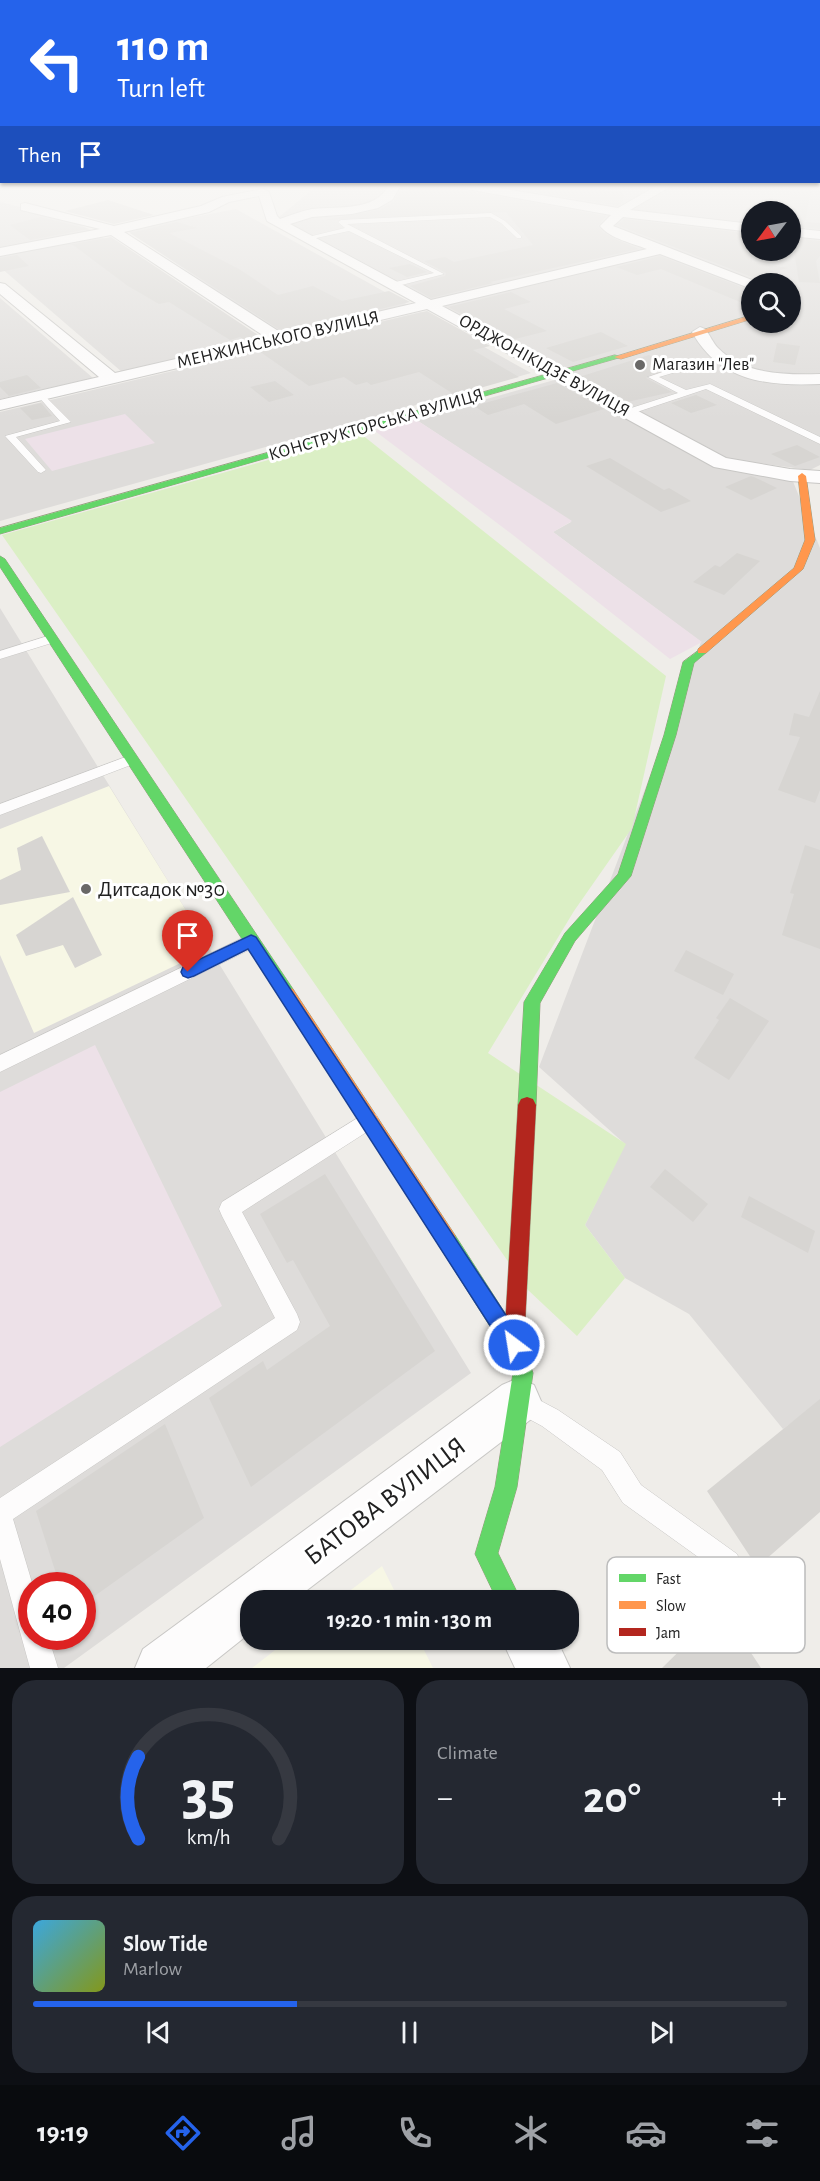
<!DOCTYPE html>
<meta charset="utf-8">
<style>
body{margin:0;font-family:"Alegreya Sans",sans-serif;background:#242831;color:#f1f3f6;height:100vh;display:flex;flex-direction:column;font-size:22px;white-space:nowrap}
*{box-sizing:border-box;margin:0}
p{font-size:20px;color:#9ea1a6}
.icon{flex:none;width:33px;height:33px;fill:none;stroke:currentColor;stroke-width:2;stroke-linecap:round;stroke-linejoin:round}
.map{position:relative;height:1668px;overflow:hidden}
.panel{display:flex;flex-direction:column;gap:12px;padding:12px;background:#0d0f14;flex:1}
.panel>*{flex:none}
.hud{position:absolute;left:0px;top:0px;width:820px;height:183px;box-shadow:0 2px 4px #0004;background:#2563eb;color:#fff;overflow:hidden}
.needle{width:39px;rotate:238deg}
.buttons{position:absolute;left:741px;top:201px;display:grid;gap:12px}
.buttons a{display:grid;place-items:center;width:60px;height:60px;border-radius:50%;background:#171b24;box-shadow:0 2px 4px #0004;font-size:30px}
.speed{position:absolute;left:18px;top:1572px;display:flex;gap:12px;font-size:30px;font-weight:700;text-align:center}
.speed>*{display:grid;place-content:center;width:78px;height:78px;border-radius:50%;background:#171b24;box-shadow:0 2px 4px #0004;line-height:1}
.speed .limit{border:9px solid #d22;background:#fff;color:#111}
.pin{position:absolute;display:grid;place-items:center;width:51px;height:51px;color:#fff;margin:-62px -26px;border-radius:50% 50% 50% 0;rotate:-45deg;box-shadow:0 0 6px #0007}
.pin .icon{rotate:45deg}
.me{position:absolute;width:66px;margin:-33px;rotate:329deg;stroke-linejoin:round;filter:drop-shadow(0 0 4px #0008)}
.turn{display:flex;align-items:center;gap:21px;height:126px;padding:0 18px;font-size:27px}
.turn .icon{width:78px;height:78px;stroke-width:2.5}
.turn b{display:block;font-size:42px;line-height:51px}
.then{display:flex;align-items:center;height:57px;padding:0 18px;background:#0003;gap:12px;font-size:22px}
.big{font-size:45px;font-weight:600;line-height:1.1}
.panel .card{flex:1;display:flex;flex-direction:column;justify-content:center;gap:9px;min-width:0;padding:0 21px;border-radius:24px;background:#242831}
.panel .dial{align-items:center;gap:0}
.dial svg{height:156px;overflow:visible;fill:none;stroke:#363941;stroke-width:7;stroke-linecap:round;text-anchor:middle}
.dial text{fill:#f1f3f6;stroke:none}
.song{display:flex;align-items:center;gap:18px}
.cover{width:72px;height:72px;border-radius:9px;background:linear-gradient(135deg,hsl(200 70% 55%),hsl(70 70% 35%))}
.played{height:6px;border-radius:3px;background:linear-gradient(90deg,#2563eb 35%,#363941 35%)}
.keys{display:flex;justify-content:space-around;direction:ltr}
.heat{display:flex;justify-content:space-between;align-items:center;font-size:33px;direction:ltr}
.panel .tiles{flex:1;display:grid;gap:12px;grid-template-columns:1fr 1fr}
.card:last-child{grid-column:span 2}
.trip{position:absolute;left:240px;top:1590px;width:339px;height:60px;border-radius:24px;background:#171b24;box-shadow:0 2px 4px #0004;font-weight:600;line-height:60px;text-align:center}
.tabs{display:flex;height:96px;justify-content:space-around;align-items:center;background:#090b0e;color:#9ea1a6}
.tabs .icon{width:42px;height:42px}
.tabs .selected{color:#2563eb}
.tabs b{font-size:27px;color:#f1f3f6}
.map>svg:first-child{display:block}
</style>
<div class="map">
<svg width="820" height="1668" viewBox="0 0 820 1668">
<rect width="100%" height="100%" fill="#efede9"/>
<!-- residential -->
<path fill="#dedcda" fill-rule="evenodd" d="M318,185h502v280l-10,5 -81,-11 -450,-242zM752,212h38v38h-38zM752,284h38v38h-38z
M0,202l68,17 27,13 -95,17z
M236,209l174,97 -127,29 -157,-105z
M100,236l161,104 -139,32 -122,-105v-12z
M0,298l93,80 -93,21z
M421,312l110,61 -531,148v-109z
M558,379l161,88 73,12 28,69v853l-37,28 -94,-115 -64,-36 -40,-53 40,-81 -86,-77 162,-425 -148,-110 18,-10 -156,-103z
M0,608l471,765 -407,295h-64zM32,1586h50v50h-50z"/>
<!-- industrial -->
<path fill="#ede1e8" d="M125,414l30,29 -103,28 -27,-32z
M415,419l157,102 -19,11 149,110 -32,17 -157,-124 -138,-104z
M95,1045l127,261 -222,141v-355z"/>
<!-- education -->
<path fill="#f7f7e5" d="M109,786l101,163 -176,84 -34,-78v-126z
M382,1566l17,34h-61z
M288,1640h131l14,28h-181z"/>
<!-- grass -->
<path fill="#dbefc5" d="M361,434l305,242 -34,152 -58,83 -86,142 138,91 -41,81 40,53 -48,58 -49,-46 -526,-755z"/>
<!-- building -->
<path fill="#d7d5d2" d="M496,185h76l52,8 -1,9 -5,4z
M790,185h22l-7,37 15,1v6l-30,-3z
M422,186l45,5 139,25 -8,10 5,6 12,7 24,10 -149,33 3,1 -62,15 -21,-12 35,-10 1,-3 -22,-12 21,-4 9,5 79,-17 -27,-33 -182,8 55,-10 14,-8 7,-10z
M108,200l46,15 -40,9 -49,-13z
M41,217l48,12 -59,11 -20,-15z
M624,219l128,15v28l36,6 -36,9 -135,-52z
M177,222l20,6 -28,5 70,36 39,26 35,-9 29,15 47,-10 21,11 -127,30 -153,-99z
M111,237l150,100 -17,4 -4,-4 -10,3 -61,-38 -10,2 -31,-18 -55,-41h-5z
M790,238l30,3v15l-4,5 4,22 -21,-1 -5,-31 -4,4z
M17,255l12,11 -29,6v-14z
M660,256l92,35v16l-91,-38 -24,6 -21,-8z
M410,264l17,8 -20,5 -18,-9z
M511,292l20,10 -27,7 43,22 -36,9 -63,-33z
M427,311l63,35 -17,4 46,27 -64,18 -36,-23 -48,13 -4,-3 -11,3 -12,-8 -35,9 -50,-35z
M601,332l27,14 -55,16 -27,-14z
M777,343l23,3 -5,19 -22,-3z
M649,355l22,11 -21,6 3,1 -7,5 26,14 -45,10 -48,-25z
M27,375l14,13 -32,8 -9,-9v-5z
M275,381l19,14 -25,7 -19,-15z
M557,383l47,26 -48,15 -32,-20 -36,11 -14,-9z
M696,395l21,10 -26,8 -20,-10z
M41,403l11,13 -20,4 -12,-12z
M797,445l23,12 -25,9 -24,-12z
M610,458l54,32 5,-2 22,13 -30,11 -75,-46z
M751,476l3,1 23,11 -26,12 -26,-13z
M737,553l23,8 -36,34 -31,-13 22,-17 5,2z
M820,691v99l-5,13 -37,-13 22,-53 -11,-2 5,-22 15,4z
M42,836l28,56 -70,13v-25l21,-10 -4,-22z
M805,845l15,5v99l-38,-14 12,-41 -4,-1z
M73,897l29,58 -27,13 -12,-23 -37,11 -10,-21z
M686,950l48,24 -11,21 -49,-24z
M730,998l39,23 -40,59 -35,-22 25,-38 -3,-2z
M665,1169l43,35 -15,18 -43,-35z
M325,1174l110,177 -184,136 -42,-89 54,-37 4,9 63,-44 -37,-66 -6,3 -27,-49z
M749,1196l66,35 -7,22 -67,-36z
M820,1399v113l-63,55 -50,-76z
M165,1424l39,94 -122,87v-19h-22l-24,-75z
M722,1609l39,59h-99z"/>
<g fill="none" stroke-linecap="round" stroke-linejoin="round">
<defs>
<path id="lane" d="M491,213l14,8 16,15v2h-4l-16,-15 -11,-6 -143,7 97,50 -50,13 -3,-4 43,-10 -85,-42 -42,9 -3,-2 41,-10 -7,-6 3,-2z
M683,365l4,2 -1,2 -27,8 27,13 24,-6 110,53v7l-114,-55 -75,25h-6v-4l53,-17 -30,-16z
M41,392l30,30 -55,15 30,33 -5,3 -3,-1 -33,-36 55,-15 -23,-26z
M51,635l6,4 -2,3 -55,17v-8z
M131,755l5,2 2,3 -2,3 -136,52v-11z
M251,934l6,2 2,5 -2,5 -257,126v-17z
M369,1111l7,3 3,6 -3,6 -134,86 55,102 3,8 -3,8 -284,189 20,67h-1v50h16l10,32h-28l-30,-109v-61l275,-180 -53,-102 -3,-7 3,-7z
M524,1392l34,18 62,42 21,33 96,69 4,9 -4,9 -9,4 -9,-4 -96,-69 -21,-33 -60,-44 -26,-14 -4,-8 4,-8z"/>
<path id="street" d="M389,185h12l-9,15 -14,8 -26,6 -40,3 -22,7 141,76 216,-51c-15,-6 -36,-10 -47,-23l11,-11 -150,-27 -6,-3h27l136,23 40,-23h15l-43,25 122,14v8l-129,-15 -10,9 144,56 1,2h-6v5l-92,-35 -218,52 284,152 64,11 30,2v12l-30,-2 -76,-14 -287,-158 -427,101v-10l99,-23 -99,-83v-11l5,1 110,89 152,-35 -156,-103 -111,21v-8l100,-19 -79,-19v-6l4,-1 89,23 87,-20 21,-9 41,-8 6,3 8,24 3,3c11,-4 22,-8 32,-10 27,-3 63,3 77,-24zM259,196l8,25 149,82 -133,31 -159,-102 85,-20 20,-10z
M790,228l30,3v8l-30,-3z
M790,298l5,1 2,5 -7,4z
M700,327l5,2c5,6 8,14 13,19 26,27 68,27 102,26v10c-53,2 -100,-2 -128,-52z
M518,1378l16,7 7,16 -7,16 -240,183h-44v33l-44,35h-71l8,-19 359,-264z
M502,1640h55l13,28h-55z"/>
<path id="fast" d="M615,355l7,2 -622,177v-6z
M0,556l5,3 288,430 2,5 -2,5 -6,2 -6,-2 -281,-432z
M702,648l6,3 -14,12 -18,72 -45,141 -56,65 -35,62 -4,102 -3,6 -6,2 -6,-2 -3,-6 6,-103 41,-69 53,-59 46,-139 19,-73z
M448,1233l7,2 66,103 12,35 -16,114 -19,66 23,47h-24l-22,-46 20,-67 18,-114 -8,-23 -64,-101 -2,-7 2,-7z"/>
<path id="slow" d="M752,315v4l-131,40 -7,-2z
M802,473l4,3 9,64 -12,29 -97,84h-8v-4l96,-81 11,-28 -7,-64z
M287,987l6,2 162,246 2,7 -2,7 -7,2 -7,-2 -160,-250 -2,-5 2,-5z"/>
<path id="jam" d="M527,1097l6,2 3,6 -12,240 -3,7 -7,3 -7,-3 -3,-7 14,-240 3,-6z"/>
</defs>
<!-- lane casing -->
<use href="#lane" stroke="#c8c7c5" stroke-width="1"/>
<!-- street casing -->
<use href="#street" stroke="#c8c7c5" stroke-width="2"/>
<!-- fast casing -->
<use href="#fast" stroke="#989a7f" stroke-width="1"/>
<!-- slow casing -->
<use href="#slow" stroke="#989a7f" stroke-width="1"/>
<!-- jam casing -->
<use href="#jam" stroke="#989a7f" stroke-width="1"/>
<!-- lane -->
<use href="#lane" fill="#fdfcfc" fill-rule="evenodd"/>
<!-- street -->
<use href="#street" fill="#fdfcfc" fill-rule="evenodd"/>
<!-- fast -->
<use href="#fast" fill="#63d668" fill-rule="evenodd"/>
<!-- slow -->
<use href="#slow" fill="#ff974d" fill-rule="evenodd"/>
<!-- jam -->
<use href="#jam" fill="#b3261e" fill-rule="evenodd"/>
</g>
<!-- sky -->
<linearGradient id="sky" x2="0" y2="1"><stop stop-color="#95c4e7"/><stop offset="0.44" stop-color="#f8f7f5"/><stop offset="1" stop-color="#f8f7f5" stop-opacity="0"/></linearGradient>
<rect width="820" height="419" fill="url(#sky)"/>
<!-- route -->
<path fill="#2563eb" stroke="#184099" stroke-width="1.5" d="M251,935l5,2 265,401 3,7 -3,7 -7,3 -7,-3 -259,-403 -54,27 -6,2 -5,-2 -2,-4 2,-5z"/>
<!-- markers -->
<g fill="#696867" stroke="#fff" stroke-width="2">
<circle cx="640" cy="365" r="6"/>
<circle cx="86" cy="889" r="6"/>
</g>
<g text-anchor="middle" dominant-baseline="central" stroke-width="6" stroke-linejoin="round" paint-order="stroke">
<!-- far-street labels -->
<g font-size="18" fill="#212121" stroke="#fff">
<text transform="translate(278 340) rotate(-13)">МЕНЖИНСЬКОГО ВУЛИЦЯ</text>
<text transform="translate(544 366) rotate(29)">ОРДЖОНІКІДЗЕ ВУЛИЦЯ</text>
<text transform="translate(376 425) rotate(-16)">КОНСТРУКТОРСЬКА ВУЛИЦЯ</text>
</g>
<!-- far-poi labels -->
<g font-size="18" fill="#212121" stroke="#fff" text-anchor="start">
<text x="652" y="365">Магазин "Лев"</text>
</g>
<!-- poi labels -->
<g font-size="22" fill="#212121" stroke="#fff" text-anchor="start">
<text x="98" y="889">Дитсадок №30</text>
</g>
<!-- near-street labels -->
<g font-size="27" fill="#212121" stroke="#fff">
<text transform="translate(385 1501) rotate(-37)">БАТОВА ВУЛИЦЯ</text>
</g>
</g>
<!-- legend -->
<rect x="607" y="1557" width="198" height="96" rx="9" fill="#fff" stroke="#bcbcbc" stroke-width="1.5"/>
<rect x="619" y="1574" width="27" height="8" fill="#63d668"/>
<rect x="619" y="1601" width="27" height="8" fill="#ff974d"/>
<rect x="619" y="1628" width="27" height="8" fill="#b3261e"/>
<g font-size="16" fill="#212121">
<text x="656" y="1584">Fast</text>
<text x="656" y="1611">Slow</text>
<text x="656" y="1638">Jam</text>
</g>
</svg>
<div class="buttons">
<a><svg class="needle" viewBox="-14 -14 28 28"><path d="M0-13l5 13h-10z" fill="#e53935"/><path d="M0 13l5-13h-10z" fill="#9ea1a6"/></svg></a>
<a><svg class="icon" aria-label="search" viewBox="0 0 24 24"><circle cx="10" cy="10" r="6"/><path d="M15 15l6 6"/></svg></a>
</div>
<div class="speed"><div class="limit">40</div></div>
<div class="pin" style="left:188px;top:972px;background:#d93025"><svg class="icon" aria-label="arrive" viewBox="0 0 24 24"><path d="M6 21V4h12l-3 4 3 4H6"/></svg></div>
<svg class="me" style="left:514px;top:1345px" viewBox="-20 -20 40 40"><circle r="17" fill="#2563eb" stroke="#fff" stroke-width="3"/><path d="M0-11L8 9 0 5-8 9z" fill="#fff"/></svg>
<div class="trip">19:20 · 1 min · 130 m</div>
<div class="hud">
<div class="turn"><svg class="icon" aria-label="left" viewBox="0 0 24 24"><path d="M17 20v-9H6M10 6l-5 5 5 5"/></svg><div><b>110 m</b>Turn left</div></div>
<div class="then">Then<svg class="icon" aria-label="arrive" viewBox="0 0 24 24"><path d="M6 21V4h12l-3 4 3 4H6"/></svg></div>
</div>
</div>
<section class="panel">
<div class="tiles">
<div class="card dial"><svg viewBox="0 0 100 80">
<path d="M14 69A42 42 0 1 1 86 69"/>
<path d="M14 69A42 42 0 0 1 14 27" stroke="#2563eb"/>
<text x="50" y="56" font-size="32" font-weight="700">35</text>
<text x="50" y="72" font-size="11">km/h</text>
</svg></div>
<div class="card"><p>Climate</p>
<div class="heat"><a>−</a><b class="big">20°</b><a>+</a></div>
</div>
<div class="card">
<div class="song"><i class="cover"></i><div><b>Slow Tide</b><p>Marlow</p></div></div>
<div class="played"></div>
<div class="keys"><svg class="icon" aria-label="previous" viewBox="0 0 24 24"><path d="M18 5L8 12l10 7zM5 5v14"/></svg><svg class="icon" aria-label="pause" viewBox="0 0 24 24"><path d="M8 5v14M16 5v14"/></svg><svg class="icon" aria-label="next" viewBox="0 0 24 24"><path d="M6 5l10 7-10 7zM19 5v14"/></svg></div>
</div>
</div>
</section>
<nav class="tabs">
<b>19:19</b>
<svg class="icon selected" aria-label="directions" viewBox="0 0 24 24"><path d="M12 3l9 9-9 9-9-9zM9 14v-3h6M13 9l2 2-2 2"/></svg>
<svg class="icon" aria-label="music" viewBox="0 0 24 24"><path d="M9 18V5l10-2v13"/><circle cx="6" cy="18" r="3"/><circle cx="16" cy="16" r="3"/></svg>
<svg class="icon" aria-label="phone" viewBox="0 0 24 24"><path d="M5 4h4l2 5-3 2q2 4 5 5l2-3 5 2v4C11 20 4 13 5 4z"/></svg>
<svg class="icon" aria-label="climate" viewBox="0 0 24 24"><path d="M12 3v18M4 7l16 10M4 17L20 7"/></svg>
<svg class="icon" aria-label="car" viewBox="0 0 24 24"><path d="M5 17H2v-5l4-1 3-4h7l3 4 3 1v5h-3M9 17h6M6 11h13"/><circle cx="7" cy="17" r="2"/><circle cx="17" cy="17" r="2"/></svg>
<svg class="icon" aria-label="filters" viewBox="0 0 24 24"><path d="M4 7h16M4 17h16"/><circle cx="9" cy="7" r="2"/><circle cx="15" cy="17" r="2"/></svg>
</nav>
